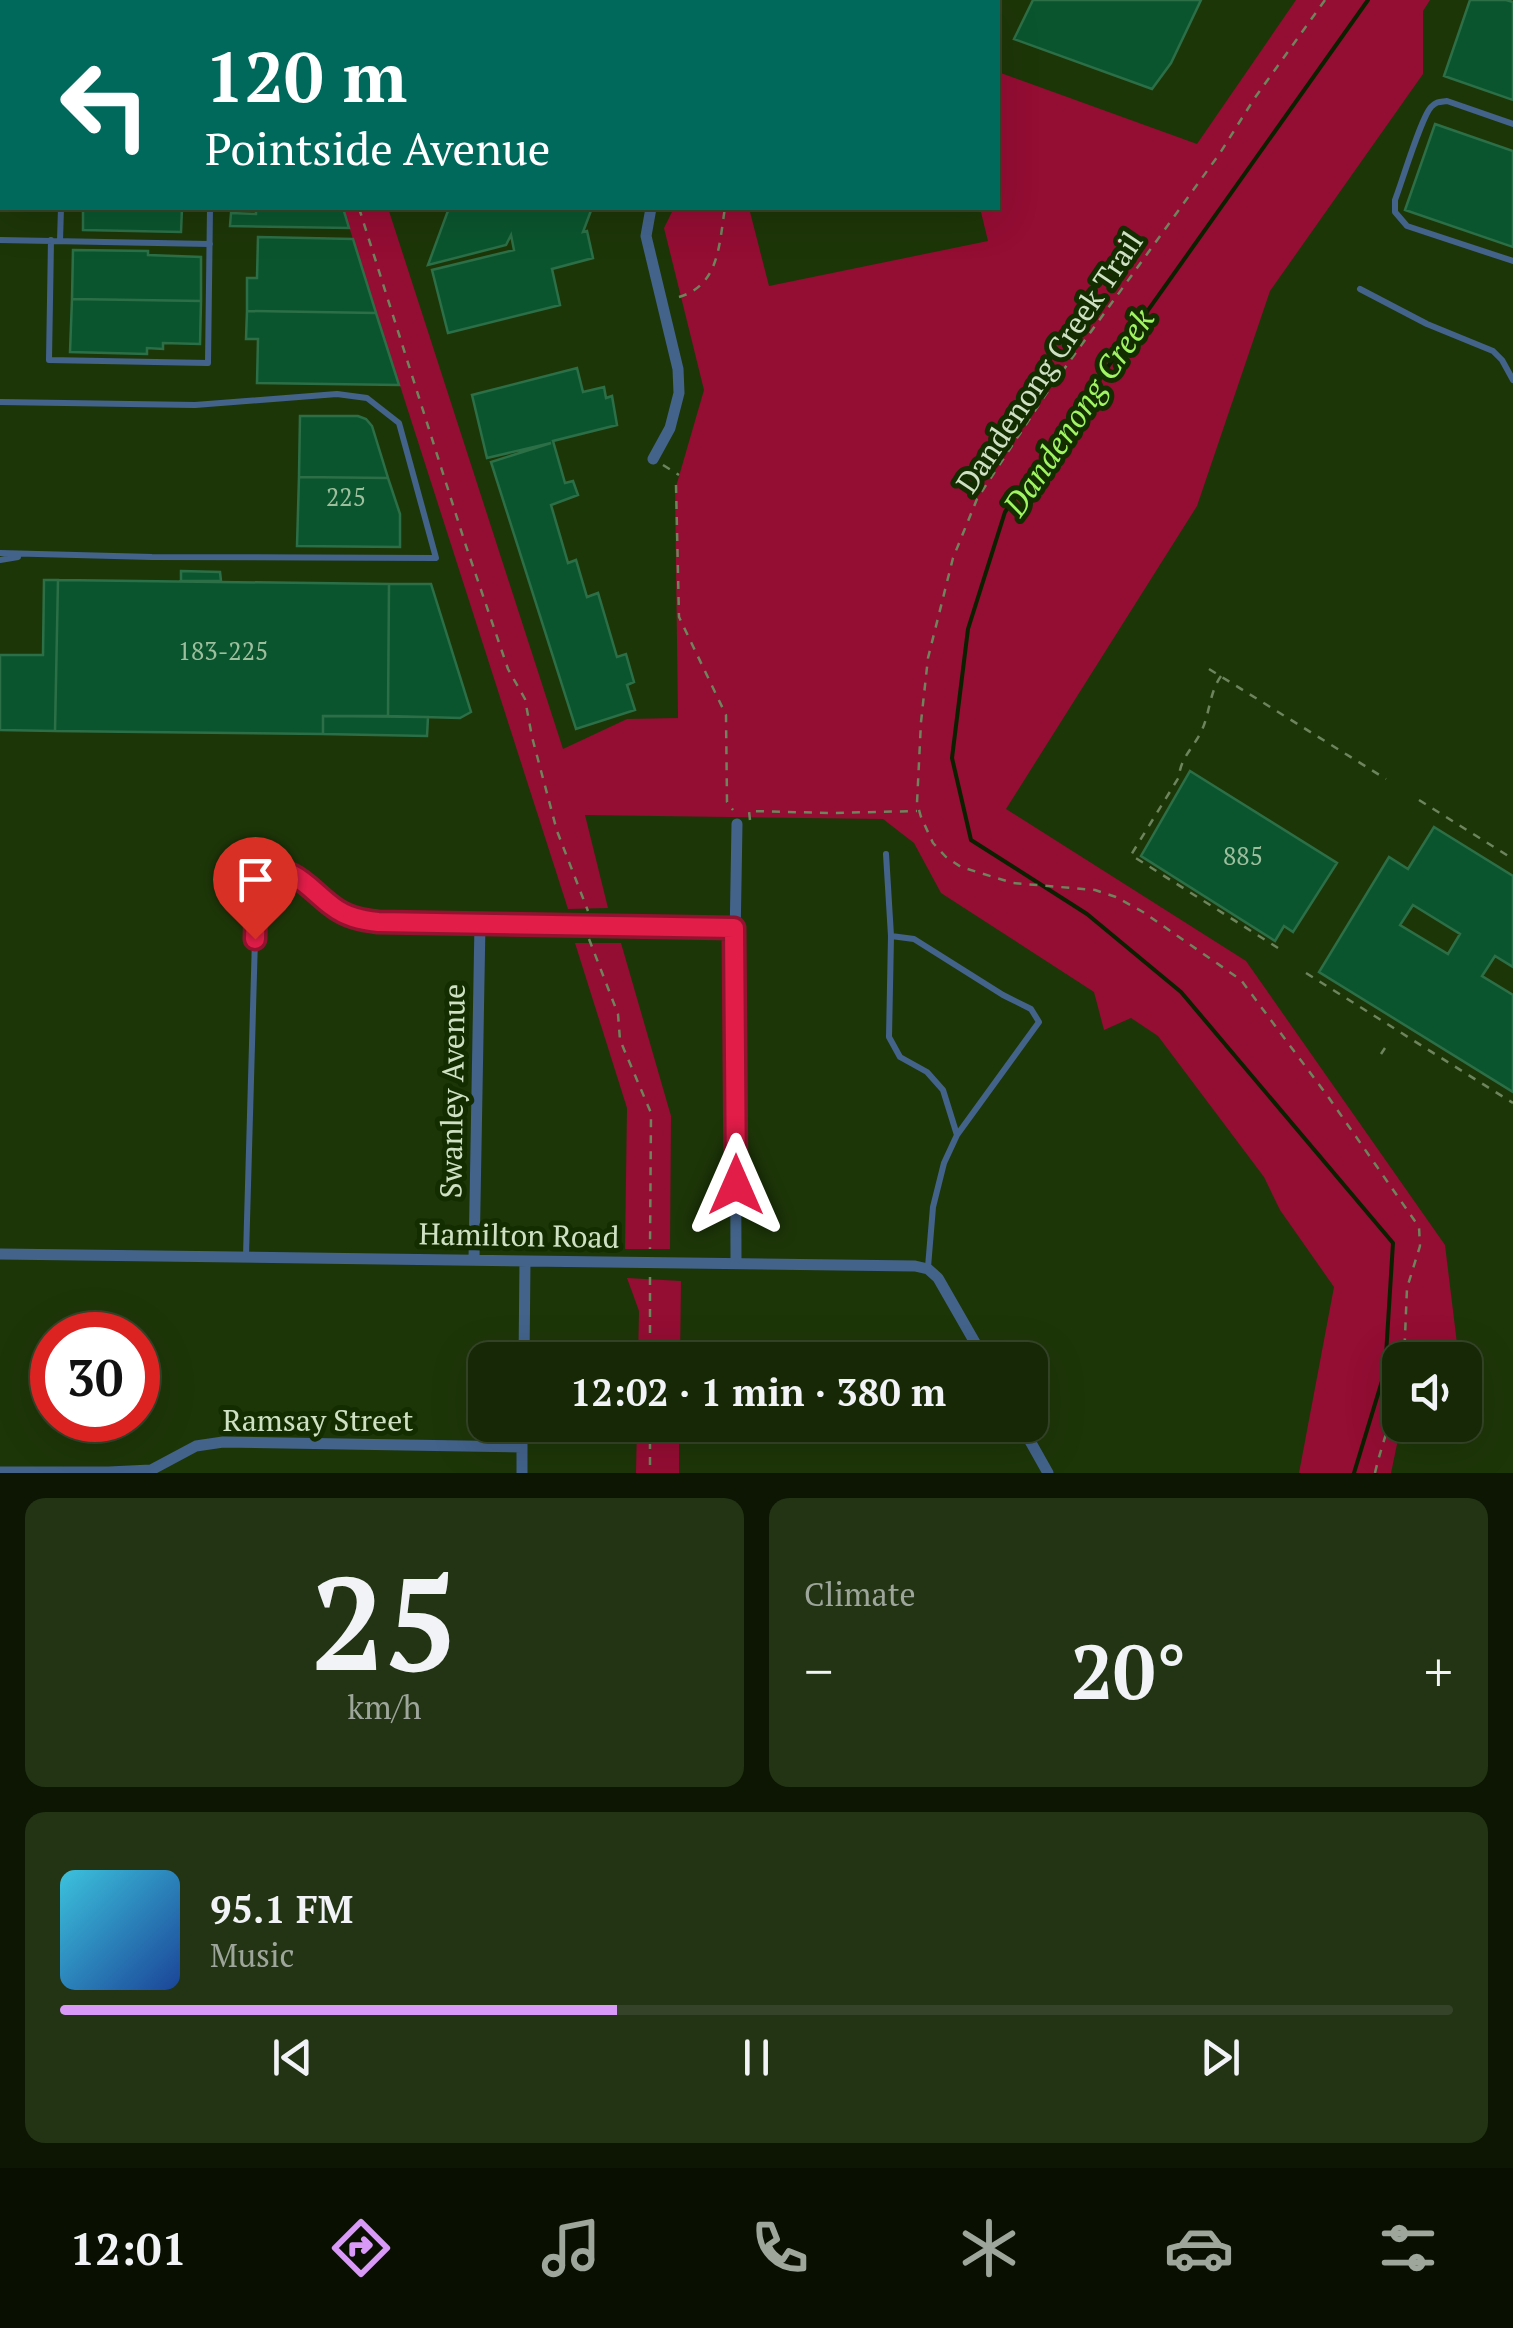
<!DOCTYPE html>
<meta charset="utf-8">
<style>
body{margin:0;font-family:"PT Serif",serif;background:#233414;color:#f1f3f6;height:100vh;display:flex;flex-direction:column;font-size:38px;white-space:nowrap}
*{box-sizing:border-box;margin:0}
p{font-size:32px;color:#9ea69b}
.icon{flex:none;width:55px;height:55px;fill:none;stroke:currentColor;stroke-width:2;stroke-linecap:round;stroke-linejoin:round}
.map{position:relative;height:1473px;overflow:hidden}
.sheet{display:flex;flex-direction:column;gap:25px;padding:25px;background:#0c1603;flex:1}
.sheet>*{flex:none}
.hud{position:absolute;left:0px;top:0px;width:1000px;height:210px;box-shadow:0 10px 40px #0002,0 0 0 2px #354428;background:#00695c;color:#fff;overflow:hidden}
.tools{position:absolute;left:1382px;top:1342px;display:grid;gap:20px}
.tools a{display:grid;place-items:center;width:100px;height:100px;border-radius:20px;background:#162806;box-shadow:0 10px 40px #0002,0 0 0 2px #354428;font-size:50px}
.speed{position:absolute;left:30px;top:1312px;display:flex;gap:20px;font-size:50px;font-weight:700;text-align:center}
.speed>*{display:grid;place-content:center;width:130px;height:130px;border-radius:50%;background:#162806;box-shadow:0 10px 40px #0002,0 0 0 2px #354428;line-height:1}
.speed .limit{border:15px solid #d22;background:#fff;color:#111}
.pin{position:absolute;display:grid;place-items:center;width:85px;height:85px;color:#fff;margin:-102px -42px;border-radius:50% 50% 50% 0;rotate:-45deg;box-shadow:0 0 10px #0007}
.pin .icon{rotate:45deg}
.me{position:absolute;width:110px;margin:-55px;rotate:0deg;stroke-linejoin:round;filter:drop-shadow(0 0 8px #0008)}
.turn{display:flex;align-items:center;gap:35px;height:210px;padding:0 40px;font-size:45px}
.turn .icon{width:130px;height:130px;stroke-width:2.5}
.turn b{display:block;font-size:70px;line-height:85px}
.big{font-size:75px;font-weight:700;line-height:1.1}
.sheet .tile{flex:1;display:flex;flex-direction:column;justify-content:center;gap:15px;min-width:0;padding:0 35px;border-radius:20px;background:#233414}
.sheet .dial{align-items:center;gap:0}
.dial b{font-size:130px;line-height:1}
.song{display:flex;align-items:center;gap:30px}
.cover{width:120px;height:120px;border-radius:15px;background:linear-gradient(135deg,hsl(190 70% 55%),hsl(220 70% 35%))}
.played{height:10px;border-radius:5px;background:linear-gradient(90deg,#d99af7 40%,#354428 40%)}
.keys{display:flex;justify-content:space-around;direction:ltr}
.heat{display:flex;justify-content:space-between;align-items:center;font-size:55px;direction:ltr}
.sheet .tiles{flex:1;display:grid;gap:25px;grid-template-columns:1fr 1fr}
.tile:last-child{grid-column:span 2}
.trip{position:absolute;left:468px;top:1342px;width:580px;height:100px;border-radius:20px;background:#162806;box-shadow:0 10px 40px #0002,0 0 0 2px #354428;font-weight:700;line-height:100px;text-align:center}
.menu{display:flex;height:160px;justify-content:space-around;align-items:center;background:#091002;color:#9ea69b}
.menu .icon{width:70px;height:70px}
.menu .on{color:#d99af7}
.menu b{font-size:45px;color:#f1f3f6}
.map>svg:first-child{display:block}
</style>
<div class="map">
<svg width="1513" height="1473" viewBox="0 0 1513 1473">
<rect width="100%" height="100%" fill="#1d3608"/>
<!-- green -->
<path fill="#940d33" d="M1296,0h134l-7,11v63l-153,217 -73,215 -191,303 240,152 199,284 14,115h-21l-21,-13 -4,13h-13l1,65 -10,48h-92l35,-186 -54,-77 -16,-33 -106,-141 -27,-18 -27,12 -10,-38 -153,-99 -27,-50 -31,-24 -298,-4 23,93 -40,1 -225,-701h45l175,541 64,-30 51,-1 -3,-228 29,-100 -40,-162 10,-20h75l20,78 219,-45 -8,-33h18v-136l199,72z
M575,943h46l50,173 -1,133h-45l2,-141z
M627,1278l54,3 -1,79h-42l1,-49z
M637,1425h42v48h-43z"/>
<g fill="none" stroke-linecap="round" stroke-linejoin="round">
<!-- stream -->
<path stroke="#0c2000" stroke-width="4" d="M1354,1473l31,-102 8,-128 -212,-251 -94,-78 -116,-74 -19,-82 16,-129 37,-117 363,-512"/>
</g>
<!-- building -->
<path fill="#0a552e" stroke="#2c6f47" stroke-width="2.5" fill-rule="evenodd" d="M672,0h69l-1,2h-69z
M1033,0h168l-30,63 -19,26 -138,-50z
M1470,0h36l7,2v98l-69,-24z
M1435,124l78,27v96l-108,-37z
M83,208h99l-1,24 -98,-2z
M256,208h87l6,20 -119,-2 1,-13 25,1z
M449,208h143l-9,24 4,-1 6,27 -41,11 8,36 -112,28 -16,-63 82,-20 -3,-15 -5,10 -78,20z
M258,237l95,2 23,74 -129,-2v-33h10z
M73,250l75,1v4l53,2v44l-129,-2z
M72,299l129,2 -1,43 -37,-1v6l-16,-1v6l-77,-2z
M247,311l129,2 23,72 -142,-2 1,-44h-12z
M577,368l6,24 21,-5 2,11 6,-2 5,29 -64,16 12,42 8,-2 5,14 -27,10 17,58 8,-3 11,37 11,-4 19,64 9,-3 8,28 -7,3 8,25 -59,19 -85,-267 60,-19 -64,15 -15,-63z
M300,416h58l8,3 6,7 16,52 -89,-1z
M299,477l89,1 12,36v33l-103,-1z
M181,571l39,1 1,9h-40z
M44,580h14l-3,151 -55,-1v-75h43z
M58,580l331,4 -1,132h-65v18l-268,-3z
M389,584h42l40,128 -11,6 -72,-2z
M323,716l105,1 -1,19 -104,-2z
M1190,771l147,92 -44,69 -9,-6 -9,15 -134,-85z
M1434,827l79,49v91l-18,-11 -13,20 31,19v97l-194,-120 70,-115 19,12zM1413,905l47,29 -12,20 -48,-29z"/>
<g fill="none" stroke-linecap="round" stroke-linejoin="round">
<!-- path -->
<path stroke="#6d845c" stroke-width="2.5" stroke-dasharray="8 8" stroke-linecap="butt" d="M1325,0l-71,99 -34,54 -174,241 -69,105 -24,59 -25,100 -7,64 -4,81 4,14 12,26 13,14 15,10 52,16 82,7 21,7 27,15 98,68 88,118 90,129 1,19 -13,42 -3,72
M359,208l106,335 43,126 17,30 7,38 25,94 31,80
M679,297c41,-12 40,-54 46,-89
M663,465l16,10
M676,485l3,132 47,98 1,87 6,8
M1209,669l177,110
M1221,676c-12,17 -11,38 -20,56 -8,16 -21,27 -22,45l-48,78 147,93
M1419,800l94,59
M750,820l-1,-9 83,2 85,-2
M589,939l29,75 2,26 31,73 -1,136
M1306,973l207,130
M1381,1054l4,-6
M650,1277v83
M650,1425v48
M1375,1473c7,-31 19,-59 25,-90"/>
<!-- lane -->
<path stroke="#43638b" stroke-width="6" d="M847,0l7,2
M1513,124l-66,-23c-7,1 -10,0 -16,6 -10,11 -29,75 -36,93v12l12,14 106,35
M0,240l210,4
M51,240l-2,120 159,3 2,-155
M60,240l1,-32
M1360,289l67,35 66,27 9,9 11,20
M0,402l195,3 142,-11 30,4 32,25 37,135 -284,-1 -152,-4
M0,560l18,-3
M886,854l5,82 23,3 89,56 28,14 8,13 -82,113 -13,28 -11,44 -5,60
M891,936l-2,101 11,20 27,15 16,18 14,45
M246,1256l10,-353 6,-31c32,-8 47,17 70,34 14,11 29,14 46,16"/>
<!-- street -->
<path stroke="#43638b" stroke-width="11" d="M434,0l7,2
M322,2l7,-2
M989,2l2,-2
M0,11h2
M0,30h2
M651,208l-5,28 32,133 1,24 -9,35 -17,31
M378,922l357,6
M0,1254l915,12 13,3 10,9 47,82
M474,1259l6,-336
M736,1263l-1,-323 2,-116
M524,1360l1,-99
M1021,1425l27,48
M0,1472h109l42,-2 45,-24 27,-4 299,5
M522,1473v-48"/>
</g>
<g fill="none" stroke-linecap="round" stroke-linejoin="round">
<defs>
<path id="route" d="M255,939l1,-36 6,-31c32,-8 47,17 70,34 14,11 29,14 46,16l356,6 2,257"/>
</defs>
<!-- route casing -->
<use href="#route" stroke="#92132f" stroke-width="25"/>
<!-- route -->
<use href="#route" stroke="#e11d48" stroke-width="18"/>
</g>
<g text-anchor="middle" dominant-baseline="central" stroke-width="10" stroke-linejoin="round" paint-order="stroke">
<!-- number labels -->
<g font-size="25" fill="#9dbf9e">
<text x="346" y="496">225</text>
<text x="223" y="650">183-225</text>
<text x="1243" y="855">885</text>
</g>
<!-- street labels -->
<g font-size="30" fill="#cee2c3" stroke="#132c00">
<text transform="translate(1049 362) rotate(-56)">Dandenong Creek Trail</text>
<text transform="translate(452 1091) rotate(-89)">Swanley Avenue</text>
<text transform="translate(519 1235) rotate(1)">Hamilton Road</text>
<text x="318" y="1420">Ramsay Street</text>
</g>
<!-- water labels -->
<g font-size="32" font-style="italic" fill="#a1f464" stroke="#132c00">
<text transform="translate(1078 412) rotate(-56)">Dandenong Creek</text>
</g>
</g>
</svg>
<div class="tools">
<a><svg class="icon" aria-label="sound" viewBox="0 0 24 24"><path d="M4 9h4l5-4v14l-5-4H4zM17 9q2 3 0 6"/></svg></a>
</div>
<div class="speed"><div class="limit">30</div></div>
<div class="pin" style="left:255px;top:939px;background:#d93025"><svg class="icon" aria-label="arrive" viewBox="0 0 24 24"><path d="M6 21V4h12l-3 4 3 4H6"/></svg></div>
<svg class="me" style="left:736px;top:1185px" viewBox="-20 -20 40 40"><path d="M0-17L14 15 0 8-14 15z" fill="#e11d48" stroke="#fff" stroke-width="4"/></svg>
<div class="trip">12:02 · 1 min · 380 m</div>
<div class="hud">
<div class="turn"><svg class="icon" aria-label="left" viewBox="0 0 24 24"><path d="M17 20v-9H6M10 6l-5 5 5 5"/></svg><div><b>120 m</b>Pointside Avenue</div></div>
</div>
</div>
<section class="sheet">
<div class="tiles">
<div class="tile dial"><b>25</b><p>km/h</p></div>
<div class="tile"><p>Climate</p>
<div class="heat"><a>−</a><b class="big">20°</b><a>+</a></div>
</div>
<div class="tile">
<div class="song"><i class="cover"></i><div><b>95.1 FM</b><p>Music</p></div></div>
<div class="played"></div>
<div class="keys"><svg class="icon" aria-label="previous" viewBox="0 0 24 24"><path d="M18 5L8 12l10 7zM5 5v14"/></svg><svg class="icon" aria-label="pause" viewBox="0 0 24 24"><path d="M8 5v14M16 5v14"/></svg><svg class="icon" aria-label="next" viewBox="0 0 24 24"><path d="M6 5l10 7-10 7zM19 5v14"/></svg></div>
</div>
</div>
</section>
<nav class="menu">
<b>12:01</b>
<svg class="icon on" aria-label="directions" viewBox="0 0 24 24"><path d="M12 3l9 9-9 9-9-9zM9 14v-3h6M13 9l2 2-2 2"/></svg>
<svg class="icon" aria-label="music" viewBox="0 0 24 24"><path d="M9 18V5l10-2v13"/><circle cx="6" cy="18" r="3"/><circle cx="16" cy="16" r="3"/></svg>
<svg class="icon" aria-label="phone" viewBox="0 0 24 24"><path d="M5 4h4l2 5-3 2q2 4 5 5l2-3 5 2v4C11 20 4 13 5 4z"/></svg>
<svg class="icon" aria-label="climate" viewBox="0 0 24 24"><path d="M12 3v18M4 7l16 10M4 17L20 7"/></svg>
<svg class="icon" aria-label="car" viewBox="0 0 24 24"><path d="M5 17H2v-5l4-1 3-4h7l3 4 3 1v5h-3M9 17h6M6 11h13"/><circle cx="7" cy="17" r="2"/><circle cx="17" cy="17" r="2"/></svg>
<svg class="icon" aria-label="filters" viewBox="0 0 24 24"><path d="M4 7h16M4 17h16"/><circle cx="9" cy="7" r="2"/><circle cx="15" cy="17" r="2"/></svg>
</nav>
